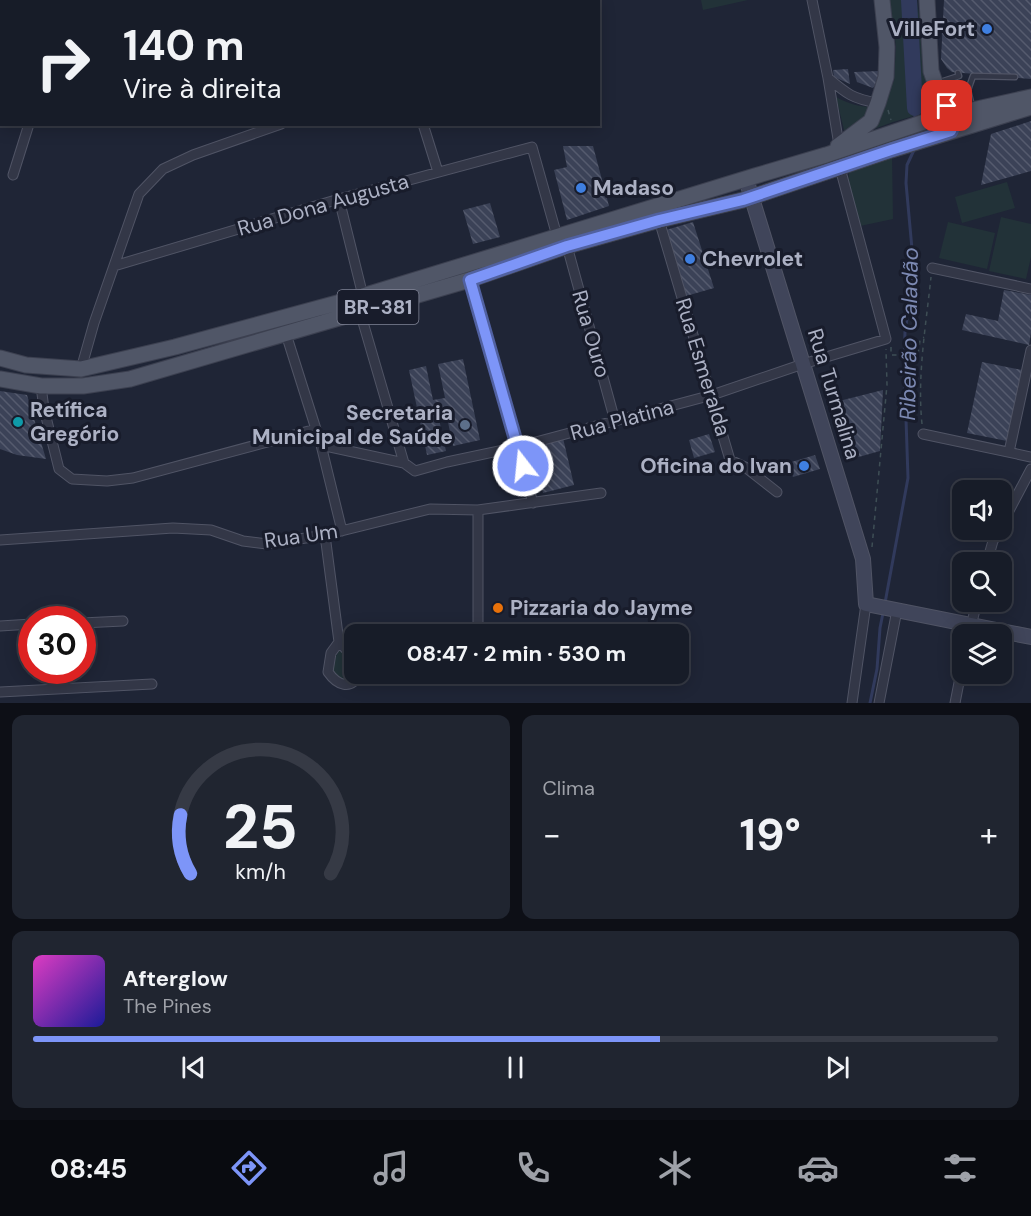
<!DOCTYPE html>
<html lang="pt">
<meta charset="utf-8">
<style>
body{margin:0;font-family:"DM Sans",sans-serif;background:#202530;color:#f1f3f6;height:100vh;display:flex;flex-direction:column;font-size:22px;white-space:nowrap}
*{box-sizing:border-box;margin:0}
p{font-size:20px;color:#9ea1a8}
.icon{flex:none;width:33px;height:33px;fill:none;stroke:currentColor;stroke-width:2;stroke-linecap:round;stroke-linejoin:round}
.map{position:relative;height:703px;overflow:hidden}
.panel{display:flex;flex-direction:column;gap:12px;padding:12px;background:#0d0f16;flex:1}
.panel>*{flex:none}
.hud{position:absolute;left:0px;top:0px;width:600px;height:126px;box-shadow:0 3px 15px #0003,0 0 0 2px #363a45;background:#171c28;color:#f1f3f6;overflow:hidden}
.tools{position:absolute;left:952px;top:480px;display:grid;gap:12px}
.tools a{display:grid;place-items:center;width:60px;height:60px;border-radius:12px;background:#171c28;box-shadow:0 3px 15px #0003,0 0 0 2px #363a45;font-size:30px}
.speed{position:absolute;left:18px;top:606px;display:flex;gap:12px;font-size:30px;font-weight:700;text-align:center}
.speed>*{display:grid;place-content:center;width:78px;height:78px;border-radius:50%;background:#171c28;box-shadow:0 3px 15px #0003,0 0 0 2px #363a45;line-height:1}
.speed .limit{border:9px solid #d22;background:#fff;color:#111}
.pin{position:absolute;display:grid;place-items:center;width:51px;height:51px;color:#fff;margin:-26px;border-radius:12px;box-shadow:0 3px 9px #0006}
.me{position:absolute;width:66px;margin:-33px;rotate:344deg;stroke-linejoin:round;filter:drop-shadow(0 0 4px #0008)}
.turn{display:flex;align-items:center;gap:21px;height:126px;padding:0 24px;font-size:27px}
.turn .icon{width:78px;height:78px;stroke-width:2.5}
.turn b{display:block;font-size:42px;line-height:51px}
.big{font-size:45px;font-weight:700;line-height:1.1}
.panel .card{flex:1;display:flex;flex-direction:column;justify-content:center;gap:9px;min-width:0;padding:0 21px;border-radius:12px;background:#202530}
.panel .dial{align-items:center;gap:0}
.dial svg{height:156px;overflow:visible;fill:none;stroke:#363a45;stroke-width:7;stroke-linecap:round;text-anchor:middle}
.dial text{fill:#f1f3f6;stroke:none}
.song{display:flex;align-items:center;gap:18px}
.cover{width:72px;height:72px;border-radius:9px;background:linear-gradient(135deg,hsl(310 70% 55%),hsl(240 70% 35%))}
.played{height:6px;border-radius:3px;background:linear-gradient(90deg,#7d95f8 65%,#363a45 65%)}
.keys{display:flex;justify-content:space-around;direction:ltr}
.heat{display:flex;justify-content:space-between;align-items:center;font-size:33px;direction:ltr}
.panel .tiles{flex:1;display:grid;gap:12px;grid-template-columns:1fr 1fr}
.card:last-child{grid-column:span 2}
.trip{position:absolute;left:344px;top:624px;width:345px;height:60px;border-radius:12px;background:#171c28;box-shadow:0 3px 15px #0003,0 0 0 2px #363a45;font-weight:700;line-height:60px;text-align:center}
.dock{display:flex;height:96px;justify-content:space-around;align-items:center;background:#090b10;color:#9ea1a8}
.dock .icon{width:42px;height:42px}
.dock .selected{color:#7d95f8}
.dock b{font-size:27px;color:#f1f3f6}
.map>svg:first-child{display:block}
</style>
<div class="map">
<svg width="1031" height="703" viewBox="0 0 1031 703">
<defs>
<pattern id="building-back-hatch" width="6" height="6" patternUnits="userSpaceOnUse" patternTransform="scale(1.5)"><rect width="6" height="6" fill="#3b4257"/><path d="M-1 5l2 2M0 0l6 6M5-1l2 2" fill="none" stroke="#555b6e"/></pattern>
</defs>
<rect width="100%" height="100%" fill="#1f2536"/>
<!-- green -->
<path fill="#223238" d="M701,0h47l-45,10z
M889,0h28l9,62 19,45 -52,15 -38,14 39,-55 2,-35z
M836,97c13,7 24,10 38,10l-23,25 -7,-2z
M892,155l1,64 -33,7 -12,-46 1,-7 2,-4z
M1007,182l8,26 -53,15 -7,-26z
M1001,217l30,7v33l-5,22 -37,-8z
M948,222l47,11 -8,36 -48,-11z
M341,648l13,14v12h1l-1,4 -11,4 -12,-9v-9z"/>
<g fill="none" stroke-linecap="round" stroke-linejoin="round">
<!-- stream -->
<path stroke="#313a5c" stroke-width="3" d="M915,108v12
M885,603l23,-125 -4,-118 1,-28 9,-61 -8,-88 1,-18 7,-15
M870,703l7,-34 3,-41 3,-15"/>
<!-- river -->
<path stroke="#313a5c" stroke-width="16" d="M909,0l6,108"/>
</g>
<!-- building -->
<path fill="url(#building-back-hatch)" d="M944,0h87v79l-79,-7 -5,-4 -6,-9z
M848,69l2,15 -16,-7 -1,-7z
M880,71l-2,11 -5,6 -16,-6 -3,-10z
M1031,121v50l-50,14 10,-51z
M563,146h30l16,60 -42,14 -13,-50 13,-3z
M490,203l10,34 -27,7 -10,-34z
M693,222l21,66 -28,8 -20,-66z
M1004,290l27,5v38l-2,12 -67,-15 4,-16 32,7z
M463,359l17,81 -27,6 -8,-38 -8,2 9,41 -19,4 -18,-85 17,-4 7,34 12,-2 -7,-34z
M982,362l40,8 -15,71 -40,-8z
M883,390l-3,61 -32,9 -17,-57z
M0,391l27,4 19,64 -29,-4 -17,-6z
M709,434l6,18 -21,6 -5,-18z
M563,438l11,47 -31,8 -12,-47z
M815,455l5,14 -27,8 -5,-14z"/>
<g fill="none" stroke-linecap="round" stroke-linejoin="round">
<defs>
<path id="lane" d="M937,83l22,-7 -1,-3
M972,106l-4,-16 5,-14 42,1"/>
<path id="street" d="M812,0l16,78 11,67h2
M35,2l1,-2
M99,2l2,-2
M0,53l2,1
M828,78c19,16 25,21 50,25
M423,124l15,48
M13,175l16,-51
M339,199l24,97
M659,220l71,240 15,7 32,25
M567,246l48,175
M114,266l225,-67 193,-52 25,89
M932,268l99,21
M469,280l64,223
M360,312l44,151
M286,334l35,111 21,86
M81,369l13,-46 45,-129 24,-25 30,-14 88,-31
M41,386l3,23 15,60 13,10 35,2 26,-3 183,-49
M923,434l108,23
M321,445l83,18 11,8 32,-9 70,-15 195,-52 91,-31 83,-25 -46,-171
M1009,452l22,-102
M1002,524l29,-55
M325,535l14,107 15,16
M0,540l173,-12 38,2 32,11 24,3 58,-9 105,-26 48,1 123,-17
M987,562l6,-21 6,-11
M82,623l41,-2
M0,626l32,-2
M478,634v-124
M969,634l8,-32
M339,642l-8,11 -3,19c9,13 23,19 31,2
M0,692l152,-8
M852,703l14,-99
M879,703l18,-93
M955,703l8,-41"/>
<path id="secondary" d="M746,179l117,380 3,45 165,33"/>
<path id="primary" d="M927,0l4,71 11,32 10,6 3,11
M838,146l33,-25 7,-18 8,-26 1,-30 -5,-47
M0,358l26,7 55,4 94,-22 188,-51 392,-120 71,-21 110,-37 95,-21
M0,379l41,7h42l47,-7 339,-99 98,-34 92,-26 84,-20 148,-50 140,-43"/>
</defs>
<!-- lane casing -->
<use href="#lane" stroke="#505465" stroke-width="7"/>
<!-- street casing -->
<use href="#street" stroke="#505465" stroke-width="11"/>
<!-- secondary casing -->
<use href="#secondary" stroke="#505465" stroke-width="16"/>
<!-- primary casing -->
<use href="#primary" stroke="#3c4050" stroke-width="17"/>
<!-- path -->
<path stroke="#3e4e55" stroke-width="1.5" stroke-dasharray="4.5 4.5" stroke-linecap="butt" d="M888,110l3,10
M891,347v8h27l2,-15 4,-3
M922,424c-5,-48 4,-99 9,-147
M872,547l15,-162 -1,-36"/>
<!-- lane -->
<use href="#lane" stroke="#333747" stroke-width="4.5"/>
<!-- street -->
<use href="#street" stroke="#333747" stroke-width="9"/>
<!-- secondary -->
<use href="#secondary" stroke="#40455a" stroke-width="14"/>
<!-- primary -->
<use href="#primary" stroke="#505667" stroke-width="15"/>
</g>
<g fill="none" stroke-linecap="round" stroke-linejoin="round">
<defs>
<path id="route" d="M523,466l-53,-186 97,-34 92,-26 84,-20 148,-50 57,-18 3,-1 5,-13 -4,-9 -5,-3"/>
</defs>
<!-- route casing -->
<use href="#route" stroke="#5161a1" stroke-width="15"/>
<!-- route -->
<use href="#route" stroke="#7d95f8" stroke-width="10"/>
</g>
<!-- markers -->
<g fill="#3f7fe0" stroke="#181c2b" stroke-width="2">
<circle cx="987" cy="29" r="6"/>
<circle cx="581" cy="188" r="6"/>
<circle cx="690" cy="259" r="6"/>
<circle cx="804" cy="466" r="6"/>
</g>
<circle fill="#0f9aa8" stroke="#181c2b" stroke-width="2" cx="18" cy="422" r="6"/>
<circle fill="#5c6f8a" stroke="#181c2b" stroke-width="2" cx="465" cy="425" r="6"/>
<circle fill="#e8710a" stroke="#181c2b" stroke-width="2" cx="498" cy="608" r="6"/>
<g text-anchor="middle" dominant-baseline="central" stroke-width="6" stroke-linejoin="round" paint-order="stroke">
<!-- shield labels -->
<rect fill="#181c2b" stroke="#808496" stroke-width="1.5" x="337.5" y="290" width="81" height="34" rx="4.5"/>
<g font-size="20" font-weight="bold" fill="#acb1c4">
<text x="378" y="307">BR-381</text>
</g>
<!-- poi labels -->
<g font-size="21" font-weight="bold" fill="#acb1c4" stroke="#181c2b" text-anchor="start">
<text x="975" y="29" text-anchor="end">VilleFort</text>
<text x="593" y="188">Madaso</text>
<text x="702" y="259">Chevrolet</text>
<text x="30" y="410">Retífica<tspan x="30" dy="24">Gregório</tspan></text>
<text x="453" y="413" text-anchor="end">Secretaria<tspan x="453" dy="24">Municipal de Saúde</tspan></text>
<text x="792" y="466" text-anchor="end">Oficina do Ivan</text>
<text x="510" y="608">Pizzaria do Jayme</text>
</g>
<!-- street labels -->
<g font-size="21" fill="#acb1c4" stroke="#181c2b">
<text transform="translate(323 205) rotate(-16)">Rua Dona Augusta</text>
<text transform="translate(591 334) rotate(74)">Rua Ouro</text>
<text transform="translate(703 367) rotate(73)">Rua Esmeralda</text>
<text transform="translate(834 394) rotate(73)">Rua Turmalina</text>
<text transform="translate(622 420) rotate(-15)">Rua Platina</text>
<text transform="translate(301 536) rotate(-8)">Rua Um</text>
</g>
<!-- water labels -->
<g font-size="22" font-style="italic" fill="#7c89b2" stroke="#181c2b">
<text transform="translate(909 334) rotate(-89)">Ribeirão Caladão</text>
</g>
</g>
</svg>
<div class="tools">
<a><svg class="icon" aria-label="sound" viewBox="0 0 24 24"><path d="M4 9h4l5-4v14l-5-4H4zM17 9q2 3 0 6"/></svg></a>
<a><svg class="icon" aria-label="search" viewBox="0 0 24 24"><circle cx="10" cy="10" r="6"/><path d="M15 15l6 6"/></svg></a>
<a><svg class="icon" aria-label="layers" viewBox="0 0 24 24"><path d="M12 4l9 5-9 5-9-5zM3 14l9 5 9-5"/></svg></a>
</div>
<div class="speed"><div class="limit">30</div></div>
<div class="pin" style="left:947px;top:106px;background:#d93025"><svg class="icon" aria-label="arrive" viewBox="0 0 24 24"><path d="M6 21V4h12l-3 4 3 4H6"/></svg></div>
<svg class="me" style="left:523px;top:466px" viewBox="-20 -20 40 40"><circle r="17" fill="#7d95f8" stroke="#fff" stroke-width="3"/><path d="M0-11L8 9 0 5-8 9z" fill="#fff"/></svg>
<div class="trip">08:47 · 2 min · 530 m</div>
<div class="hud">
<div class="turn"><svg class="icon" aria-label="right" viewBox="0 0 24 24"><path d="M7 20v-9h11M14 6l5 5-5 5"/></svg><div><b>140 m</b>Vire à direita</div></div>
</div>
</div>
<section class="panel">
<div class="tiles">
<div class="card dial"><svg viewBox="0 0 100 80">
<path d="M14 69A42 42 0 1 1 86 69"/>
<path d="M14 69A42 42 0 0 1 9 39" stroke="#7d95f8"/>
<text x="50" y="56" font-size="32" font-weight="700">25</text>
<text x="50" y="72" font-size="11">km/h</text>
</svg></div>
<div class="card"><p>Clima</p>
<div class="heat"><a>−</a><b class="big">19°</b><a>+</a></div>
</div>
<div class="card">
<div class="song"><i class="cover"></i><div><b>Afterglow</b><p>The Pines</p></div></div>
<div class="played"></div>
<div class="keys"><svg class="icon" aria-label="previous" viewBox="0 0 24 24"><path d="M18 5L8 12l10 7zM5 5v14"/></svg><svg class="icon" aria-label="pause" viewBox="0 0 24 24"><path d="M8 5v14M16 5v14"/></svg><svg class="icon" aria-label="next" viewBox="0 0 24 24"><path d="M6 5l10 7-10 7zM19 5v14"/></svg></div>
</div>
</div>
</section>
<nav class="dock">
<b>08:45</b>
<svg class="icon selected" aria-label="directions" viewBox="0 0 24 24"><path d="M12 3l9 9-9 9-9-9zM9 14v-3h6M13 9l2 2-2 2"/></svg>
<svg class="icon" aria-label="music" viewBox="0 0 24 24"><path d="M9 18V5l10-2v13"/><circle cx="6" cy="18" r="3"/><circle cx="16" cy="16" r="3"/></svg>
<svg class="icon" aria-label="phone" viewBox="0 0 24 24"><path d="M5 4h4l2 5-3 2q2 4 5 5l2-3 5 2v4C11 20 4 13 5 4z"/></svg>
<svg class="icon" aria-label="climate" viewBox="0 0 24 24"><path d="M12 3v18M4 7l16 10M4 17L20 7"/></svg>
<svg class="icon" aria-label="car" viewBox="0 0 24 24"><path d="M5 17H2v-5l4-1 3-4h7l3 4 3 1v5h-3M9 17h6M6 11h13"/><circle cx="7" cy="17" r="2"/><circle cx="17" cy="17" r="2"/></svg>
<svg class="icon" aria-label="filters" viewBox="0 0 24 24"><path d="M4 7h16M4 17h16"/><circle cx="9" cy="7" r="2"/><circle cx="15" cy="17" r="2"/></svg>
</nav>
